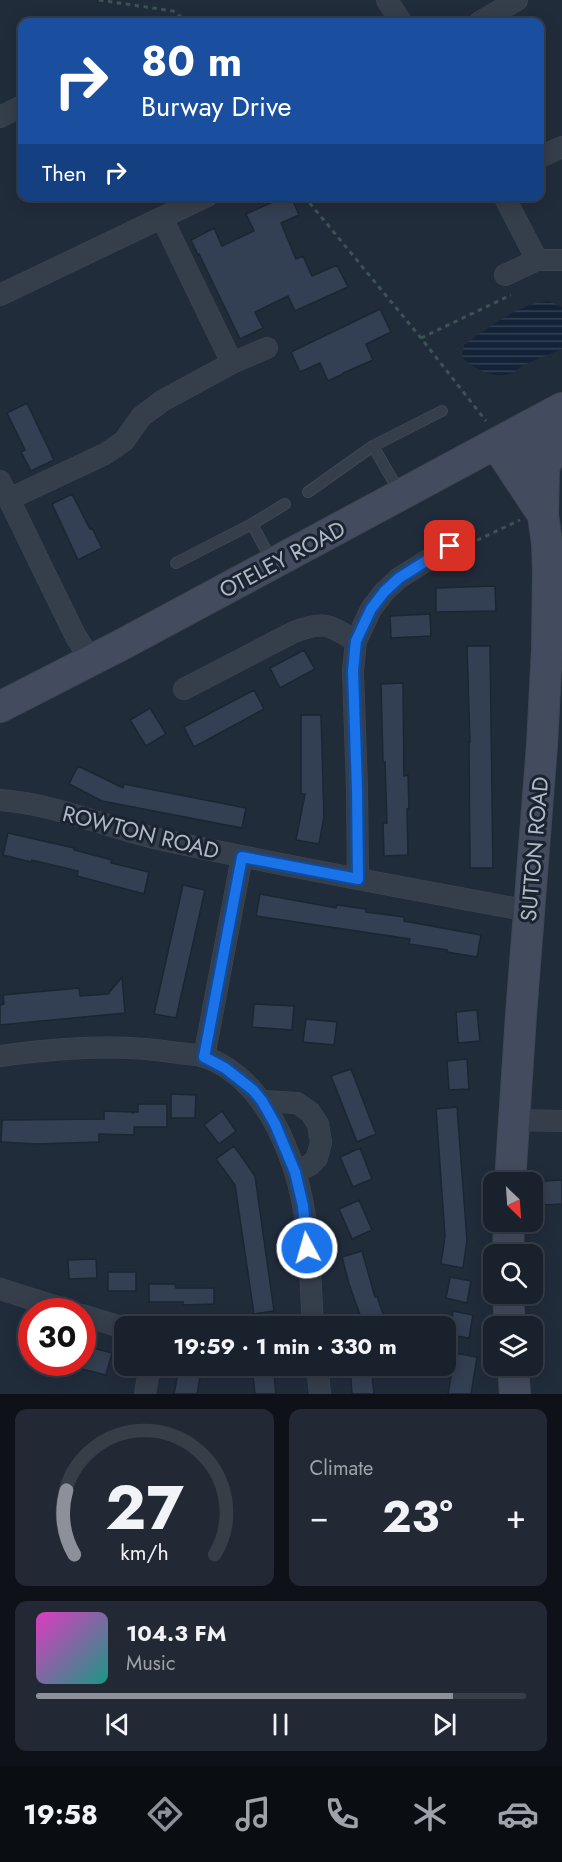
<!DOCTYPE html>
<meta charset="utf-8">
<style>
body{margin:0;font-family:Jost,sans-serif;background:#222934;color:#f1f3f6;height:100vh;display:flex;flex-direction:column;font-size:22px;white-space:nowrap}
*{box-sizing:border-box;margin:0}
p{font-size:20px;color:#9fa3a9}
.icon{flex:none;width:33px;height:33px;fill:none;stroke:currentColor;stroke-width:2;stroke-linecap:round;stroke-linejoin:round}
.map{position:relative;height:1394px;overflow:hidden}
.details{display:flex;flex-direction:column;gap:15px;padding:15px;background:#0e1218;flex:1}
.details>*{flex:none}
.hud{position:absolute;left:18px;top:18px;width:526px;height:183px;border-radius:12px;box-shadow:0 3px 15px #0003,0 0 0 2px #373e48;background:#1a4fa0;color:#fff;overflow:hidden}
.needle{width:39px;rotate:155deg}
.buttons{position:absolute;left:483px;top:1172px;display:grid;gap:12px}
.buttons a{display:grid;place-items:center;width:60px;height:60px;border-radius:12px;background:#19212c;box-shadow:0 3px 15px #0003,0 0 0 2px #373e48;font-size:30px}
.speed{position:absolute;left:18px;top:1298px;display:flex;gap:12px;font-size:30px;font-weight:700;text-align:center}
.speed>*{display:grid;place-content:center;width:78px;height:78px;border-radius:50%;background:#19212c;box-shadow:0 3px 15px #0003,0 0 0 2px #373e48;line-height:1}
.speed .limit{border:9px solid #d22;background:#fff;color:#111}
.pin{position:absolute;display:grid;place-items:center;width:51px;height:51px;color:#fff;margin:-26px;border-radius:12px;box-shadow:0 3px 9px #0006}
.me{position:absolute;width:66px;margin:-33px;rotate:354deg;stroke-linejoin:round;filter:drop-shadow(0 0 4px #0008)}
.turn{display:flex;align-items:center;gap:21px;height:126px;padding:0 24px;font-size:27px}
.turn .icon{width:78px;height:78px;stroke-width:2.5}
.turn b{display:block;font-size:42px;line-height:51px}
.then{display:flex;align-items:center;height:57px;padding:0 24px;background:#0003;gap:12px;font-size:22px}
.big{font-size:45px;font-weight:700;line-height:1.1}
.details .card{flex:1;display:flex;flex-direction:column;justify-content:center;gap:9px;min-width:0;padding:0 21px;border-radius:12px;background:#222934}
.details .dial{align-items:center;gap:0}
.dial svg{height:156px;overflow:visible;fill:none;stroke:#373e48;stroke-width:7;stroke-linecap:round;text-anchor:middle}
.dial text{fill:#f1f3f6;stroke:none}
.song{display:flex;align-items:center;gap:18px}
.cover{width:72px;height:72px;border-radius:9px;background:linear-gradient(135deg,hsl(310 70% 55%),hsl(170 70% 35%))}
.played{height:6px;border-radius:3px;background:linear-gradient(90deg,#8c9099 85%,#373e48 85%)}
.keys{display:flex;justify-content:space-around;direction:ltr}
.heat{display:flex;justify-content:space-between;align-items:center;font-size:33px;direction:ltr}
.details .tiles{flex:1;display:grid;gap:15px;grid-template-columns:1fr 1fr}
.card:last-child{grid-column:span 2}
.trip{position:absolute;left:114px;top:1316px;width:342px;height:60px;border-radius:12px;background:#19212c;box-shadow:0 3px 15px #0003,0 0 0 2px #373e48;font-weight:700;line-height:60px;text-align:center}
.tabs{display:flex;height:96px;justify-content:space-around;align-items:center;background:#0a0d12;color:#9fa3a9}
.tabs .icon{width:42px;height:42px}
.tabs .selected{color:#8c9099}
.tabs b{font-size:27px;color:#f1f3f6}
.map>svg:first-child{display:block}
</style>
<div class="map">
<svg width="562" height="1394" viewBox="0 0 562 1394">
<defs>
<pattern id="water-rules" width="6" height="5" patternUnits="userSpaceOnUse" patternTransform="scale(1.5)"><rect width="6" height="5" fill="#142238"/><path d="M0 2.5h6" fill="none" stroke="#344053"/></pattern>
</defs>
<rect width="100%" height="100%" fill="#212c3b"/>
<!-- water -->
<path fill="url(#water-rules)" d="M549,301l13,6v42c-13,5 -27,11 -40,17 -4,3 -8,7 -12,8 -17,5 -37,-5 -48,-17l2,-12c23,-16 57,-43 85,-44z"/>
<!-- building -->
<path fill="#333f52" stroke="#1c2532" stroke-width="1.5" d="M286,196h5l8,19 -18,8 15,36 7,-3 9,20 25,-11 11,22 -53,24 -7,-15 -33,16 8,16 -23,11 -41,-85 -1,1 -7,-15 23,-12 8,18 32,-15 -8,-17z
M380,309l11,23 -25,12 7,16 -30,13v1l-15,7 -8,-18 -20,9 -9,-20z
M27,403l27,57 -23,11 -10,-19 4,-2 -18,-37z
M72,494l18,35 2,-1 10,20 -24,12 -26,-56z
M495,586l1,25 -60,1v-24z
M430,614l1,22 -40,2 -1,-22z
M467,646h23l3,222h-23l-1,-126h1z
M304,650l11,19 -35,19 -10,-20z
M403,683l1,93 4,-1 1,34h-2l1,46 -24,1 -1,-33h4l-2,-61h-2l-2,-78z
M254,690l10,19 -70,38 -10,-20z
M150,708l16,26 -20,12 -16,-26z
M301,715h20l3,102 -5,27 -23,-4 9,-46h-4z
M78,766l45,22 1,-4 122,24 -4,20 -140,-27 -33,-17z
M8,833l66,15v2l38,10 -1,3 38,9 -5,22 -67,-18 1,-5 -46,-11 -1,2 -28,-7z
M183,885l22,5 -29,128 -22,-4z
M260,894l76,14 1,-3 29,4v3l38,5v4l77,14 -4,22 -30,-5v-2l-38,-6 1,-5 -154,-23z
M122,977l3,36 -125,12v-20l4,-1 -1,-9 76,-7 1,8 28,-2z
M254,1004l40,2 -2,24 -40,-3z
M477,1010l3,31 -22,2 -2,-31z
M306,1019l31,3 -3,23 -31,-3z
M467,1059l2,30 -20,1 -2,-29z
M351,1069l25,65 -19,8 -26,-66z
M171,1094l25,1 -1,23h-24z
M138,1104h29v23h-33v8l-35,-1v8l-63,2 -35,-2 1,-22 102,-1v-8l28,1 1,2v-2h5z
M457,1107l10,133 -4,28 -22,-4 4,-28 -9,-127z
M222,1111l14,20 -17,13 -15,-19z
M234,1146l21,30 19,135 -20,3 -19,-129 -19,-26z
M360,1148l12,31 -19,8 -13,-30z
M562,1180v24l-18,1 -1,-24z
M359,1200l13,30 -20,9 -13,-30z
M362,1251l13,46 2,-1 10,30h-23l-15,-42 -7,-27z
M96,1259l1,19 -28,1 -1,-19z
M108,1272h28v19h-28z
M450,1277l21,4 -4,22 -21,-5z
M149,1284h26l1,4h38v16l-31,1v-3h-34z
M453,1311l20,4 -4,23 -20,-3z
M82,1345l30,8 -6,22 -24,-6z
M455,1353l22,4 -6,37h-23z
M350,1365h21l3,29h-22z
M179,1368l22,4 -4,22h-23z
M274,1375l2,19h-21l-2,-17z"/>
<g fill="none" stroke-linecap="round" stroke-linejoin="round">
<defs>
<path id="lane" d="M373,446l27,47
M308,492l65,-46 69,-35
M252,524l21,39
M176,563l76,-39 33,-20"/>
<path id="street" d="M387,0l14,22
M480,22l37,-22
M0,117l22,-11
M540,157l22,-10
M504,196l33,64
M162,218l70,145
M505,275l32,-15h25
M0,295l207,-99
M0,481l75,154 16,25
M9,499l96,-45 19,-13 17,-24 21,-16 70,-38 35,-15
M184,689l110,-57c31,-12 35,-7 62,9
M0,800c56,4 108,28 163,40 121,26 244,48 366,71
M358,879l-1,-90 -4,-118 3,-30 15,-32 13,-17 15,-14 51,-32
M0,1056c59,-8 119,-13 178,-3 8,1 19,1 27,4 49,18 75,68 90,115 15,46 15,106 18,154
M204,1057l38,-200
M262,1101l35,2 13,9 8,12 3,18 -4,16 -7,7 -15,7
M513,1120l49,1
M0,1289l70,22
M82,1315l42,13
M317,1365l3,29
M145,1394l5,-29"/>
<path id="secondary" d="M496,444l47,71
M544,467l18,-34
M0,707l123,-63 439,-236
M510,1182l11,-167 21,-270 5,-96 1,-79 -1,-27 -4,-28 1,-48 -10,-19 -17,-16
M508,1254l1,-33
M508,1293l2,33
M513,1365l2,29"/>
</defs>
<!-- lane casing -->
<use href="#lane" stroke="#3e4754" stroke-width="12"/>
<!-- street casing -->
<use href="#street" stroke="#3e4754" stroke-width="22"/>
<!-- secondary casing -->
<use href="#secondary" stroke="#3e4754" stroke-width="32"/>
<!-- path -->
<path stroke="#3c5254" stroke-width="3" stroke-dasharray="4.5 4.5" stroke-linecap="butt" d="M99,0l74,11 15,11
M304,196l117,142 65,83
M421,338l90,-43
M469,544l51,-24"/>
<!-- lane -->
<use href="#lane" stroke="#353e4b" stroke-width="10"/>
<!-- street -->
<use href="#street" stroke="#353e4b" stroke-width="21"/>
<!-- secondary -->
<use href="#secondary" stroke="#434c5e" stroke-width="30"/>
</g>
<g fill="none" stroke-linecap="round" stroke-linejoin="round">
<defs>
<path id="route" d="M307,1248l-4,-42 -8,-34 -20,-48 -13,-23 -9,-11 -28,-22 -21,-11 38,-200 116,22 -1,-90 -4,-118 3,-30 15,-32 13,-17 15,-14 51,-32"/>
</defs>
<!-- route casing -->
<use href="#route" stroke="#114b97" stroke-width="15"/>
<!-- route -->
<use href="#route" stroke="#1a73e8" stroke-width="10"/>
</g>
<g text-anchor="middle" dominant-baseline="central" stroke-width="6" stroke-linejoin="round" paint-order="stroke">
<!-- street labels -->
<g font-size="22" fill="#b0b8c7" stroke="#1a2330">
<text transform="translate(282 559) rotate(-28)">OTELEY ROAD</text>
<text transform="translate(141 832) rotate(14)">ROWTON ROAD</text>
<text transform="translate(534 849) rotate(-85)">SUTTON ROAD</text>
</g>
</g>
</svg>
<div class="buttons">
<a><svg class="needle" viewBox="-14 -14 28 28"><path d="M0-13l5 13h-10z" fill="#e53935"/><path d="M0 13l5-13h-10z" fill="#9fa3a9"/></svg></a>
<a><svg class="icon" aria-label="search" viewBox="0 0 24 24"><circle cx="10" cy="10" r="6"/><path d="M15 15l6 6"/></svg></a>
<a><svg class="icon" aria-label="layers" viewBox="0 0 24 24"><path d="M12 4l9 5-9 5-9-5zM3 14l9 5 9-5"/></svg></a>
</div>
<div class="speed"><div class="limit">30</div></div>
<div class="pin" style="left:450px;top:546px;background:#d93025"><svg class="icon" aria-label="arrive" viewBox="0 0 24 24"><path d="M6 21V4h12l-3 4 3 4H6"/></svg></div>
<svg class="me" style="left:307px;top:1248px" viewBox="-20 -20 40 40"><circle r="17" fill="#1a73e8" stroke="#fff" stroke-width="3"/><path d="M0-11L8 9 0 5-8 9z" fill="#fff"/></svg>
<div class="trip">19:59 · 1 min · 330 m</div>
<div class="hud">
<div class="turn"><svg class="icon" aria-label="right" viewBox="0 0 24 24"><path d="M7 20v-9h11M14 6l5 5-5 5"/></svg><div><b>80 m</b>Burway Drive</div></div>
<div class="then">Then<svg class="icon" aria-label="right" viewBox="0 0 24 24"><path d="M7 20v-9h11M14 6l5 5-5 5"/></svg></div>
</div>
</div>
<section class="details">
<div class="tiles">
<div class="card dial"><svg viewBox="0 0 100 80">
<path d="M14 69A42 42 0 1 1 86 69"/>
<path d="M14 69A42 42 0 0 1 10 36" stroke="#8c9099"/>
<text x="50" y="56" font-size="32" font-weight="700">27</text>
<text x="50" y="72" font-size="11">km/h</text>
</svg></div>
<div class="card"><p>Climate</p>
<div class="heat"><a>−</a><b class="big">23°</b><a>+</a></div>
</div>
<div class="card">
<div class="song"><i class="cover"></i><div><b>104.3 FM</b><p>Music</p></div></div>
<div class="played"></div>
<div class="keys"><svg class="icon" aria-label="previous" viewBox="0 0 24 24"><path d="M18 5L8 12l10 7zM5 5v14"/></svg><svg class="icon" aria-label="pause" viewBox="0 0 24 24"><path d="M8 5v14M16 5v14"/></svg><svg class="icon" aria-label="next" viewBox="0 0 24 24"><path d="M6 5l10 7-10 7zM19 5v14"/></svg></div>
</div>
</div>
</section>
<nav class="tabs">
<b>19:58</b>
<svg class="icon selected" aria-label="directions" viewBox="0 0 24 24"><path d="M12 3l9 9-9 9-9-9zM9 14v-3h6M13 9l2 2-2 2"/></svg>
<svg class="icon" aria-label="music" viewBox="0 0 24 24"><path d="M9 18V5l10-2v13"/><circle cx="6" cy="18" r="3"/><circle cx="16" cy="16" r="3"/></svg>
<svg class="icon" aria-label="phone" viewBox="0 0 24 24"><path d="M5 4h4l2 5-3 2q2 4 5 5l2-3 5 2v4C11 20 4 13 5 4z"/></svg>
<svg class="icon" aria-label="climate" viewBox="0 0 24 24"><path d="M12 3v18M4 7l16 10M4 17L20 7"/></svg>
<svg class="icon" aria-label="car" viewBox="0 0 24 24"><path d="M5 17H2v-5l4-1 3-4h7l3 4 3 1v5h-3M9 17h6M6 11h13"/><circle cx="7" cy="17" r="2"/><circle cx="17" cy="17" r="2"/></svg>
</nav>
